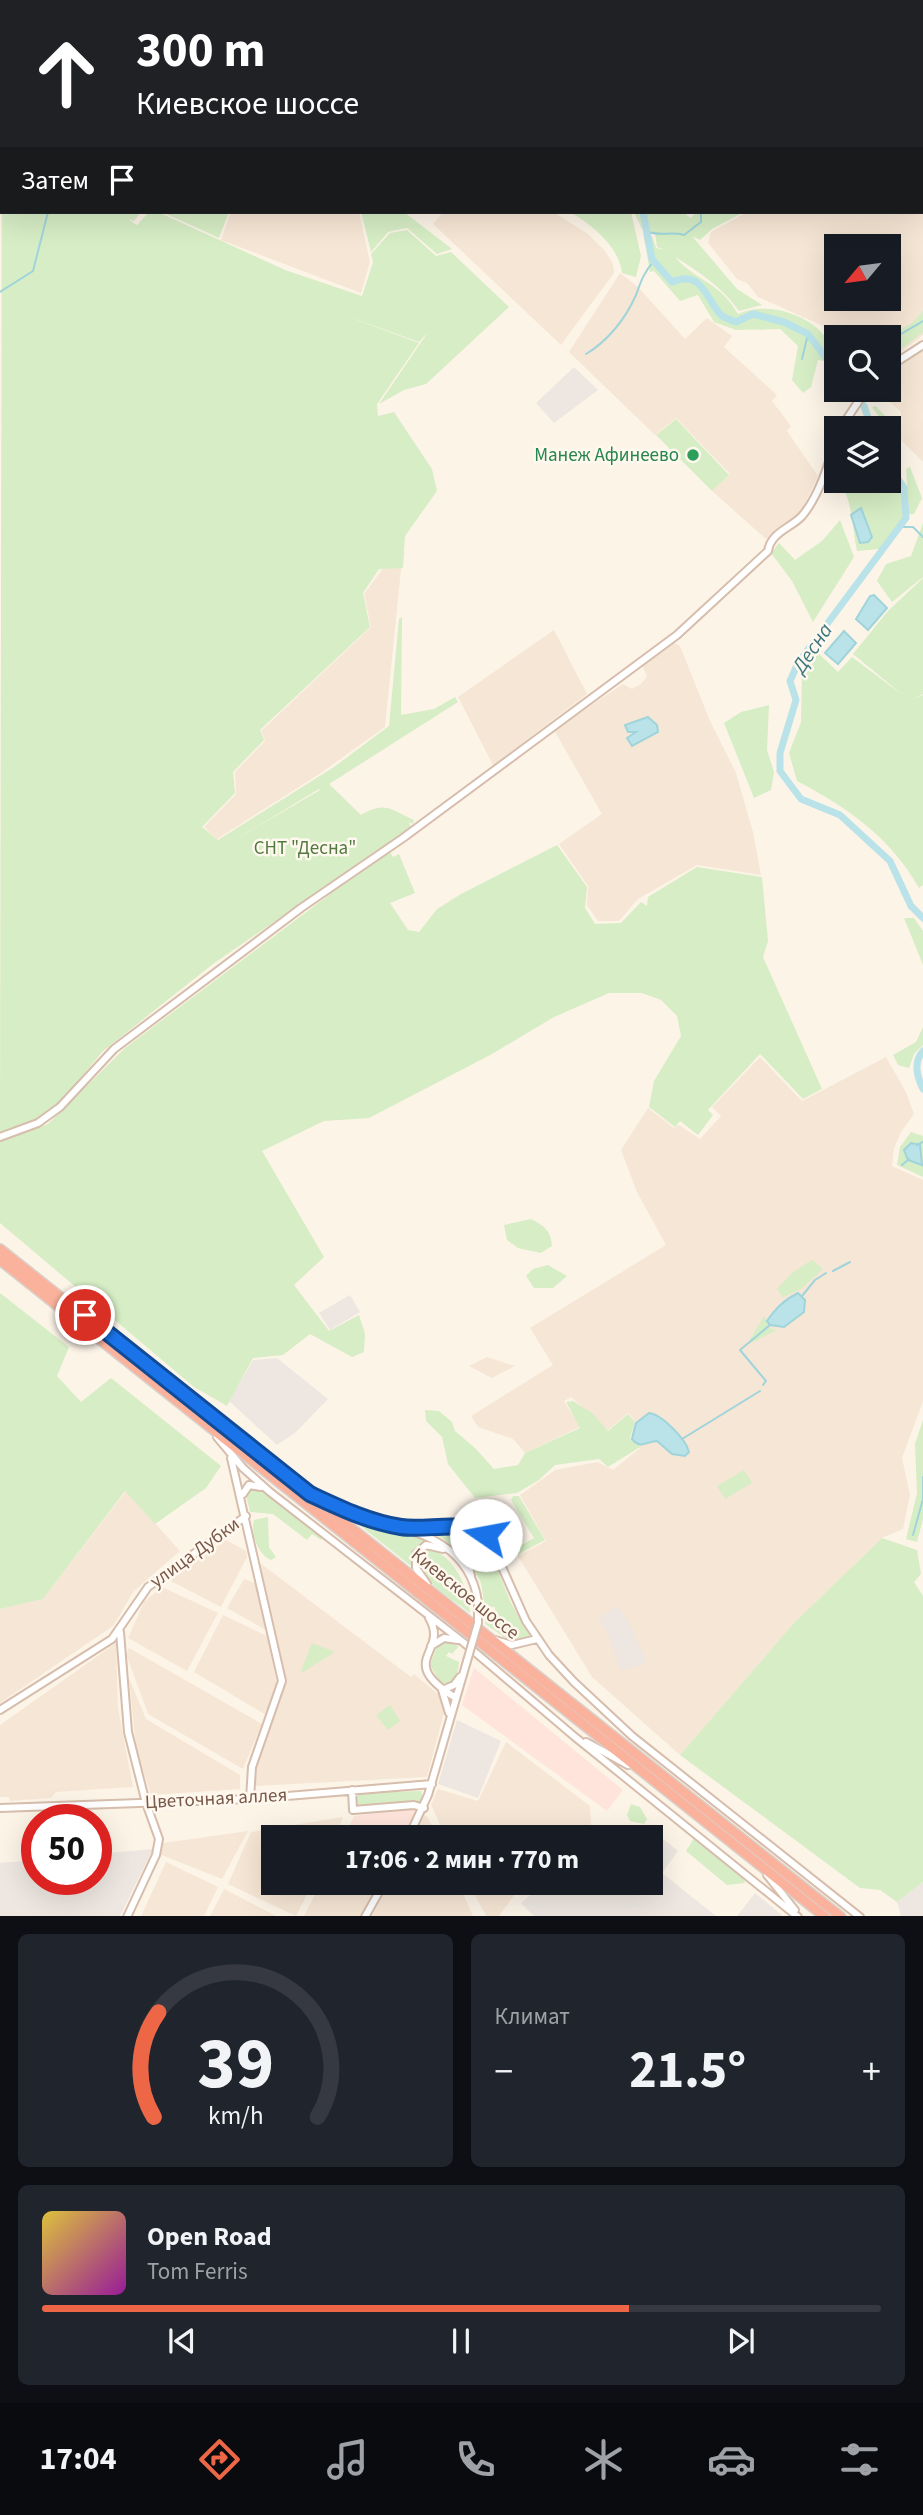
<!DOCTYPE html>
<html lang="ru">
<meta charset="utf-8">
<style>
body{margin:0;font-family:"Source Sans 3",sans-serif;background:#20242c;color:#f1f3f6;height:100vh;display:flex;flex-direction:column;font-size:26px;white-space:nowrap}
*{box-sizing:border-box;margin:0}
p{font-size:23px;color:#9ea1a6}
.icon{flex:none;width:38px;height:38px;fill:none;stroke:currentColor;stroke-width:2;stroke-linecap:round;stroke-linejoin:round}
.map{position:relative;height:1916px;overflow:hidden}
.details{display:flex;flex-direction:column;gap:18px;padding:18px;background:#0d0f14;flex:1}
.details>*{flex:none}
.guide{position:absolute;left:0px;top:0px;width:924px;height:214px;box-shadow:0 7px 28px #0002;background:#202124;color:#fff;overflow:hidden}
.needle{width:46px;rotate:241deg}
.tools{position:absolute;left:824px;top:234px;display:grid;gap:14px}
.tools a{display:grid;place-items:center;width:77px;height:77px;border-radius:0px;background:#171b24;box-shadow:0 7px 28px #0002;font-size:35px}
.speed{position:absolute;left:21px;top:1804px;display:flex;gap:14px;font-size:35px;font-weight:700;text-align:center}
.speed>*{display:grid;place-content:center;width:91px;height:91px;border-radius:50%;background:#171b24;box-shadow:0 7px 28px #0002;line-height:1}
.speed .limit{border:10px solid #d22;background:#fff;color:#111}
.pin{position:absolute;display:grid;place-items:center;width:60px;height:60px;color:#fff;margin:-30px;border:4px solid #fff;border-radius:50%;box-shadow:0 2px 7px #0007}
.me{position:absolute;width:77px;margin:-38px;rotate:282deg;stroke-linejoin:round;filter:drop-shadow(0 0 5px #0008)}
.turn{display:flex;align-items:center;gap:24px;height:147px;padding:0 21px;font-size:32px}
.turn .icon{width:91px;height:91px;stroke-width:2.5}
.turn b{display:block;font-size:49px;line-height:60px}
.then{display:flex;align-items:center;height:66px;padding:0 21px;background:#0003;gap:14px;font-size:26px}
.big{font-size:52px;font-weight:700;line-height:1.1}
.details .card{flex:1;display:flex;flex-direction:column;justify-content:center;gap:10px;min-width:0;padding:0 24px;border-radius:10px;background:#20242c}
.details .dial{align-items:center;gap:0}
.dial svg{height:182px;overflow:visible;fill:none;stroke:#363941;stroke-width:7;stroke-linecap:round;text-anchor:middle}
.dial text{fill:#f1f3f6;stroke:none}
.song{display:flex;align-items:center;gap:21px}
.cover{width:84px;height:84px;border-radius:10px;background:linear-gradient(135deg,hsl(50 70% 55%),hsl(300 70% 35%))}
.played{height:7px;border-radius:4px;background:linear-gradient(90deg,#ed6747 70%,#363941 70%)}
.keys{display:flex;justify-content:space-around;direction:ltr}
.heat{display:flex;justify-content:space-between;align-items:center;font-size:38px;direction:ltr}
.details .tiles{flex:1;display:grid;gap:18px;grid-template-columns:1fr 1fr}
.card:last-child{grid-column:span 2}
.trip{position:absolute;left:261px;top:1825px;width:402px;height:70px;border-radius:0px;background:#171b24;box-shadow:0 7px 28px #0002;font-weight:700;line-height:70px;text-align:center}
.tabs{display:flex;height:112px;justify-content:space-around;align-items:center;background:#090b0e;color:#9ea1a6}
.tabs .icon{width:49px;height:49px}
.tabs .active{color:#ed6747}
.tabs b{font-size:32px;color:#f1f3f6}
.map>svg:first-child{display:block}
</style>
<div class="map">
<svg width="923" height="1917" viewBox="0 0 923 1917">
<rect width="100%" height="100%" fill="#fdf4e8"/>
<!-- residential -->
<path fill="#f6e6d5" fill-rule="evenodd" d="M0,0h113v2h-111l-2,67z
M117,0h173v2z
M503,0h196l1,2h-200z
M707,0h216v73l-1,-71z
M923,79v256l-34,26v-23h-53v10l-13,-22 -65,-29 -11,-14 -10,-4 -29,-36 3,-11 36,-20h175zM836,247h53v52h-53z
M231,212h128l11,50 -9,31 -140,-53z
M443,212h110l35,22 17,17 8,13 1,9 -53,72 -128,-121z
M620,273l18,14 47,52 22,-21 25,18 -8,11 53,48 -5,6 19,25 -4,5 31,45 -18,37 -34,26 -54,-48 18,-17 -54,-56 -21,17 -86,-83z
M923,350v112l-22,-22v-28l-24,-22h12v-17z
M404,540l-19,187 -64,46 -104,66 -13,-12 32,-33 -1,-22 30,-31 -4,-10 110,-104 -7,-33z
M554,630l33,64 -94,71 -35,-68z
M673,642l7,4 30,75 26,52 17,59 8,43 -64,-10 -59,34 -19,22h-21l-11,-16 1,-19 -29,-42 43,-30 -48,-84 69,-46 9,5 9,-5 6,-8 -7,-14z
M760,1057l42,44 84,-44 20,35 8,22 -13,18 -7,16 -2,18 31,14v221l-21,57 8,37 -7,34 -21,9 -88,85 -114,132 -88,-78 -74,-121 28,-15 -26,-46 35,-25 43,-8 15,8 27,-22 -9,-10 4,-17 -7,-8 -20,17 -37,-33 -7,4 16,26 -55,26 -12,-14 -35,-12 -7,-11 82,-51 -23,-37 136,-83 -29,-53 -16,-42 27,-42 26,20 5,-3 21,14 21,-23 -9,-9z
M487,1357l28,9 -23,12 -23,-12z
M126,1491l54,60 -46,40 -21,35 -113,77v-94l43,-10z
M226,1540l20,11 1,6 -26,50 -52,-27z
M260,1563l151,114 3,-3 25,21 6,14 -18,68 -171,9v-25l28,-81z
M244,1579l11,4 11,47 -39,-22z
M162,1587l56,26 -31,58 -59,-33 16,-36z
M223,1615l46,22 8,50 -11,28 -72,-43z
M116,1643l2,65 15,79 -77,5 -5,6 -41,3 -1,-4h-9v-72z
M129,1648l133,76 -19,45 -95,-55 -22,-60z
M129,1678l17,41 94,56v14l-89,6 -15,-47z
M506,1742l84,64 1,19 -12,12h-133l-15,-32 7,-16 40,12z
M424,1815l3,1 10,21h-25z
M343,1817l-7,20 -63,1v45h40l-17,33 -68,-32 23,-52z
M248,1831l-26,48 -63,-25 4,-11z
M166,1862l52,25 -14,29h-63z
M321,1883h58l-18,33h-57z
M389,1883h69l15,33h-101z
M468,1883h55l-24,33 -12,1z
M224,1889l52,27h-66z"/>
<!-- commercial -->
<path fill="#fee4db" d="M474,1668l149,122 -16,21 -145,-106z
M405,1809l13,1 1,4 -14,23 -61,1 10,-22z"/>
<!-- industrial -->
<path fill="#eee7e1" d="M574,367l24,23 -44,33 -18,-20z
M350,1295l10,17 -30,18 -11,-17z
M277,1358l51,41 -32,33 -19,13 -48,-44 24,-41z
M618,1606l11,16 18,42 -27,6 -13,-39 -9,-13z
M457,1720l44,21 -23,57 -40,-14z
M653,1831l25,20 -16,22 54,43h-182l-13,-13 23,-20h107v-45l-7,-1z
M153,1849l-33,67h-120v-53l37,-3v20h59v-26z
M923,1882v34h-22l-4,-14z
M755,1893l28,23h-46z"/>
<!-- green -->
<path fill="#d6edc5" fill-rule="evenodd" d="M348,0h134l-135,2z
M2,82v130h139l-7,9 -6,-2 9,6 12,-13h9l127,58 77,26 11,-34 -2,-8 19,-21 17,-3 29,26 15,-4 58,55 -83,77 -22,6 -25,14 49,-72 -9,10 -84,-30 84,31 -42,61 1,12 16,-4 38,57 5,22 -32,45 -2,32 -24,1 -16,24 7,34 -110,103 4,10 -31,32 2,21 -33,34 16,13 116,-73 55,-41 10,-107 3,-2 -1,98 33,-6 21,-12 3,5 -129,82 32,31c24,-14 29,-6 53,5l-1,4 -4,-2 2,5 -198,137 -110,87 -46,55 -20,14 -37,15zM319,789l1,1 -90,53z
M162,212h67l-10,26z
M361,212h43l48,37 -15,5 -30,-26 -19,4 -17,20z
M570,212h61l10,44 -5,21 -14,-4c-3,-27 -30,-48 -52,-61z
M634,212h48l9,6 5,-6h48l-32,17 -12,11 -8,-4 45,53 25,16 -23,6c-17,-24 -41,-40 -64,-54 22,25 44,24 63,57 36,-17 98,9 98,51l-5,6 -7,-10 -6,-1 -7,27 -8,6 -11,-13 6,-34 -18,-17 -44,1 -22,-8 -16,-27 -18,6 -26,-30 -4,1 -7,-39 9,3 4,12 9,2 -8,-3 -2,-14 -13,-4z
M923,311v21l-22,17 -2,-3 -10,6v-14h-8l30,-14z
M876,406l11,12 7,2v18l-5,1v-10h-8l1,-8 -10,-14z
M676,419l53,56 -17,16 -56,-56z
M910,467l12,31 -8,16h-5l-3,-45z
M889,468l13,21 2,29 -25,31 -22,2c-5,-23 -4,-51 -18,-70h50z
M840,520l14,37 -41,65 -21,-41 -21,-28 8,-10 16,17 27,-19z
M923,523v54l-31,25 -15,-21 9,-17 25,-8z
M923,578v116l-11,5 11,-4v190l-4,3c-29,-51 -71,-80 -122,-107l-8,-28 12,-31 1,-50 15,-20 21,20 14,-15 52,39 -51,-42 34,-42z
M769,705l-2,45 7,22 -3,18 -17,8 -30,-75 17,-11z
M557,845l30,42 -2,21 10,16 26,-1 20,-21 6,4 1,-9 49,-30 65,10 6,64 -5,16 59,132 -19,10 -43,-45 -52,56 5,5 -15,20 -18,-14 -5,6 -26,-20 5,-26 27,-45 -4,-20 -16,-16 -19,-7h-33l-55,24 -62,37 -123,64 -45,3 -62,30 62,106 -30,28 35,46 30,-16 6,19 -1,18 -12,5 -42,-23 -27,21 -30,3 -26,48 -33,-19 -194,-164v-81l48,-18 77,-76 204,-153 -2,-3 63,-40 3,5 6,-3 16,39 -25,10 18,27 11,2 18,-23 24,-15z
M904,918h10l9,13v34z
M923,1027v18l-9,9 -5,14 -11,-3 -5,-10 23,-13z
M911,1132l12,4v41l-26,-12 3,-18z
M531,1219c13,7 20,11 21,27l-11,7 -23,-5 -11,-8 -3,-15z
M812,1260l11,9 -22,20 -18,8 -6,-8 15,-16z
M548,1265l19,11 -14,12h-19l-8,-12 7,-7z
M0,1293l69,54 -12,29 24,26 30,-24 110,88 -15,22 -51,36 -30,-33 -82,108 -43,10z
M764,1316l7,13 6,1 -24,12 -4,-1z
M573,1401l19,12 16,18 20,-17 7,8 -5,16 10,9 -32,20 -9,-8 -44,6 -16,15 -22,13 -42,5 -27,-34 -6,-27 -16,-16 -1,-11 14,1 13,11 3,9 20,17 19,21 24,-4 7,-12 55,-25 -14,-26z
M923,1420v99l-6,23 -11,-3 11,-46 -2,-49z
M744,1470l8,13 -27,16 -8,-13z
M252,1487l9,3 62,48 -2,2 -9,-6 -5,6 -34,-26 -23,-2 -4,-17z
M513,1496h6l26,44 -28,15 -4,-5 21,-12 -23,-38z
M347,1515l83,25 -16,9 -3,17z
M268,1517l1,30 7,10 -5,3c-13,-5 -21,-27 -17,-40z
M424,1531h48l18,11h-16l-11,14 -21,-18z
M882,1538l35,12 4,24 -7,8 9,14v286l-26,20 -17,-12 -20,-2 -180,-133 114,-132z
M429,1547c27,12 39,39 41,66 -18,-15 -51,-31 -52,-56z
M485,1549l7,7 18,45 20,35 -20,5 -25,-17 1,-6 9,-6v-5l-10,1 -4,-25 -11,-22 4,-10z
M445,1642l14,4 -7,8 -3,-2 -3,4 13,6 -2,13 -8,9 -9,-2 -10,-17 6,-16z
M312,1643l23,9 -32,20 -2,-1z
M390,1705l10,16 -12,9 -12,-15z
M421,1791l2,6 -2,5 -60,5 -6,-7 4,-7z
M631,1804l9,3 7,12 -3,5 -14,-3 -3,-6z
M694,1838l50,41 1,4 -18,2 -41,-34z"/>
<!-- water -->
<path fill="#bae3e9" stroke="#a0d4db" stroke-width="2" d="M861,508l11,29 -4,5 -8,1 -9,-28z
M874,595l13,13 -19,22 -12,-11 14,-23z
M844,631l12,12 -18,21 -13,-11z
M648,717l9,8 1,7 -26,14 -5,-8 9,-6h-8l-3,-7z
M911,1143l9,2 2,20 -14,-5 -4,-10z
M798,1293l7,7 -1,12 -20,15 -14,-2 -3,-4c9,-13 17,-21 31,-28z
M649,1413c12,1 37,26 40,39l-4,4 -13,-2 -15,-13c-10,0 -16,9 -25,-2l4,-16z"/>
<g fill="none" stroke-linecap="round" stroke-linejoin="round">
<!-- stream -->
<path stroke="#a0d4db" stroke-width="2" d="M134,0v2
M0,152h2
M646,231c14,6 25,0 38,4l17,-13v-10
M0,292l33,-21 15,-59
M889,341l34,-20
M586,354c22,-13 40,-36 50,-59 5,-14 8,-23 18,-34
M802,359l6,-25
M900,527h13l10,10
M917,1145l6,-3
M902,1165l7,-6
M833,1271l17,-9
M802,1296l13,-16 11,-7
M763,1385l3,-4 -26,-31 30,-25
M682,1439l78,-48
M913,1535l10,-36v-22"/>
<!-- river -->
<path stroke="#bae3e9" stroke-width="7" d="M381,0l5,2
M475,0l1,2
M409,2l2,-2
M643,212l9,47 20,23c30,-14 35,19 49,33 3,3 11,5 15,7l17,-8 31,8 24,12 28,37
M849,390l15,16 8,23
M889,465l15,23 2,30 -108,145 -8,18 6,19 -16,53v18l21,28 39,16 50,46 21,45 12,12
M923,1051c-10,11 -6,26 0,38"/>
<defs>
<path id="secondary" d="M889,367l34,-22
M840,429l26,-39
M0,1137l38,-14 22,-16 54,-58 187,-141 102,-70 274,-203 91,-84c3,-19 23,-23 34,-35 17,-20 27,-53 34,-77
M217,1437l26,31 27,24 193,150 112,95 223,180
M231,1458l51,223 -30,86 -2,32
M243,1494l6,-9 12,2
M316,1497c14,6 26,14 41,18 50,15 112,22 121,87
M403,1527l66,1 20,10 37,83 23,34 25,27 58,54 228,181
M471,1576l-4,-18 4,-9 16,-3 9,10
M427,1584l-11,-16v-14l10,-9 17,4
M429,1618c21,35 -35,42 27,80
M120,1632l8,100 18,71 13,36 -3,16 -29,62
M495,1640l17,5 25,-6
M431,1646l13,-8 14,2
M442,1690l12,-5 6,-8
M442,1690l7,23
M0,1710l112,-71 36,-52 98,-71
M586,1742l42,23
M352,1790l1,20 61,-5 10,3
M0,1808l250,-9 182,-15
M408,1838l20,-43 39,-134
M767,1875l28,35
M365,1917l19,-34"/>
<path id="highway" d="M0,1249l841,668
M0,1260l825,657"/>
</defs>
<!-- secondary casing -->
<use href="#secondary" stroke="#d6bdac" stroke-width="10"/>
<!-- highway casing -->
<use href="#highway" stroke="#d9d1cc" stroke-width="12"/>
<!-- secondary -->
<use href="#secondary" stroke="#fff" stroke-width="6"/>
<!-- highway -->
<use href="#highway" stroke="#fab29c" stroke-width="9"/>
<defs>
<path id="secondary-bridge" d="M467,1661l11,-38v-21"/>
</defs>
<!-- secondary-bridge casing -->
<use href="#secondary-bridge" stroke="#d6bdac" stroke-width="10" stroke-linecap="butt"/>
<!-- secondary-bridge -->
<use href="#secondary-bridge" stroke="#fff" stroke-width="6"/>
</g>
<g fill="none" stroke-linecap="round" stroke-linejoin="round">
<defs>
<path id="route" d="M85,1315l225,179c30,14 59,28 91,33 27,4 63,-8 85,8"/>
</defs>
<!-- route casing -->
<use href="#route" stroke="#114b97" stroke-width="18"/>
<!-- route -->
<use href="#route" stroke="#1a73e8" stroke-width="12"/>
</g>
<!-- markers -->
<circle fill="#2e9e5b" stroke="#fff8ef" stroke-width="2.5" cx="693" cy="455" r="7"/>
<g text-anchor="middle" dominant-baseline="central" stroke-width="5" stroke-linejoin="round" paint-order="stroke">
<!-- leisure labels -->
<g font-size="19" fill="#27864d" stroke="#fff8ef" text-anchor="end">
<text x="679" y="455">Манеж Афинеево</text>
</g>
<!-- park labels -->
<g font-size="19" fill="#527a3e" stroke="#fff8ef">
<text x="305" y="848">СНТ "Десна"</text>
</g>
<!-- street labels -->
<g font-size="19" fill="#79594a" stroke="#fff8ef">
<text transform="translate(195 1553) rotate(-36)">улица Дубки</text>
<text transform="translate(465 1594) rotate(39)">Киевское шоссе</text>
<text transform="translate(216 1799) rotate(-3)">Цветочная аллея</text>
</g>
<!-- water labels -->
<g font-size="21" font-style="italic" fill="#3c767f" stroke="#fff8ef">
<text transform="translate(812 648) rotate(-56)">Десна</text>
</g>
</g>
</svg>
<div class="tools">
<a><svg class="needle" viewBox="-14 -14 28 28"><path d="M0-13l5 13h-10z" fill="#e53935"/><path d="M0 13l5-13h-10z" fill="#9ea1a6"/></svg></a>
<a><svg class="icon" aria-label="search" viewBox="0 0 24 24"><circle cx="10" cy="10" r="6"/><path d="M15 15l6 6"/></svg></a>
<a><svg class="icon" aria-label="layers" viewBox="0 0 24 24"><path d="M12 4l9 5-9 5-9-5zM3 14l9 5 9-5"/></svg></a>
</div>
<div class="speed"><div class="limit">50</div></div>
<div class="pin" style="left:85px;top:1315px;background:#d93025"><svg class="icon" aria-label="arrive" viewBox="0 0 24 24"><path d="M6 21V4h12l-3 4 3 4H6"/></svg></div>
<svg class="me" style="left:486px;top:1535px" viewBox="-20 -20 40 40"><circle r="19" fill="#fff"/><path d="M0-13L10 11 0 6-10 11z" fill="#1a73e8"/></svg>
<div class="trip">17:06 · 2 мин · 770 m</div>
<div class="guide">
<div class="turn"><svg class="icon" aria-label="ahead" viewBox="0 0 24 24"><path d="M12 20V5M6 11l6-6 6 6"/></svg><div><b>300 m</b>Киевское шоссе</div></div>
<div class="then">Затем<svg class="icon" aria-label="arrive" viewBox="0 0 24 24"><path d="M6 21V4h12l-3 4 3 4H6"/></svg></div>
</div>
</div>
<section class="details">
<div class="tiles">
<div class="card dial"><svg viewBox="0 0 100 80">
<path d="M14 69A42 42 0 1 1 86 69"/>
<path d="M14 69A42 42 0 0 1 16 23" stroke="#ed6747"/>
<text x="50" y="56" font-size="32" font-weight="700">39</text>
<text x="50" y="72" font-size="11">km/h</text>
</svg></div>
<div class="card"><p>Климат</p>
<div class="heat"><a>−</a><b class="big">21.5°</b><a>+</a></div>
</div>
<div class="card">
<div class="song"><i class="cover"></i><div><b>Open Road</b><p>Tom Ferris</p></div></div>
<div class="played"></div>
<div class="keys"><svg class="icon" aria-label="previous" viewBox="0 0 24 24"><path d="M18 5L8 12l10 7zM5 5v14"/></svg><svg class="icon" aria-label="pause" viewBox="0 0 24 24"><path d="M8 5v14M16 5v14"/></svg><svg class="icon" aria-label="next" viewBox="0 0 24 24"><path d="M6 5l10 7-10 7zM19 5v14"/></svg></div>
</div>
</div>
</section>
<nav class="tabs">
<b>17:04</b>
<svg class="icon active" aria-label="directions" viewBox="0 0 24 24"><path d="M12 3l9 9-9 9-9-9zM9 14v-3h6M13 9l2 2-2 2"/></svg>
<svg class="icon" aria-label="music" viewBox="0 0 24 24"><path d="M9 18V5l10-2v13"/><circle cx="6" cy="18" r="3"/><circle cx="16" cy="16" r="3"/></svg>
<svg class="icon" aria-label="phone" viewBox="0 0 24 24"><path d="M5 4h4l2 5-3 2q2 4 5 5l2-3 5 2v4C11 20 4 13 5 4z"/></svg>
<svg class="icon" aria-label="climate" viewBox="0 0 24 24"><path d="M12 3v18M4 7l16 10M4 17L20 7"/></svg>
<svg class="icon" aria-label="car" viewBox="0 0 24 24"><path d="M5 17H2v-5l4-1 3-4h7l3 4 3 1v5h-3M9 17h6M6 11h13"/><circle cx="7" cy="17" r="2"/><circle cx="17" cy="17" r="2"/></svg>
<svg class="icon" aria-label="filters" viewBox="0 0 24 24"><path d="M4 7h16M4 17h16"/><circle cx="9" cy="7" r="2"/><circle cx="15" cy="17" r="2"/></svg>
</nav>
